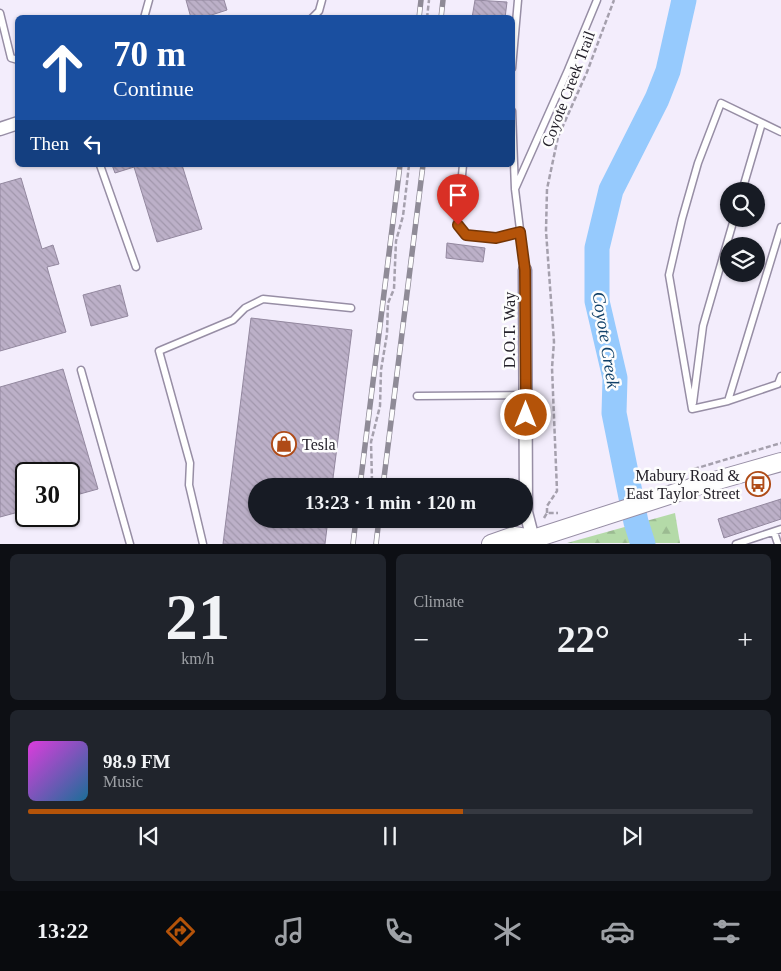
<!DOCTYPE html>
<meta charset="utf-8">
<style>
body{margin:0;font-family:Georgia,serif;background:#20242c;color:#f1f3f6;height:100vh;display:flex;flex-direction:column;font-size:19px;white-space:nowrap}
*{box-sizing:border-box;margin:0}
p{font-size:16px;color:#9ea1a6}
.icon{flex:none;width:28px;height:28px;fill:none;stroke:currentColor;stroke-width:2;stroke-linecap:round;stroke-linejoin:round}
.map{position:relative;height:544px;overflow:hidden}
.side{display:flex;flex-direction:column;gap:10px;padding:10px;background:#0d0f14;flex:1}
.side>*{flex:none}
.top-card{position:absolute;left:15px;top:15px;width:500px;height:152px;border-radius:8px;box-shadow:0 1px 4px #0004;background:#1a4fa0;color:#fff;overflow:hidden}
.tools{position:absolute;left:720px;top:182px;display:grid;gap:10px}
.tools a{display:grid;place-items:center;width:45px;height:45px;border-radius:50%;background:#171b24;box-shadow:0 1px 4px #0004;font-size:25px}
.speed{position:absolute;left:15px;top:462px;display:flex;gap:10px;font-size:25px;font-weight:700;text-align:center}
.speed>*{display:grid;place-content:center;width:65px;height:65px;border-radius:50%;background:#171b24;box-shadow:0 1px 4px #0004;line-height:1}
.speed .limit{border:2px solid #111;border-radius:8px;background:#fff;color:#111}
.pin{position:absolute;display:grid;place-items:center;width:42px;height:42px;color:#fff;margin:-51px -21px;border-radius:50% 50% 50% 0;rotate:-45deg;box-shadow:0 0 5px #0007}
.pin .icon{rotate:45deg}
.me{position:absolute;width:55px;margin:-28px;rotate:0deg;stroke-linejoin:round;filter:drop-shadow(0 0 4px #0008)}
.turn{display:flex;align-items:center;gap:18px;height:105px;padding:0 15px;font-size:22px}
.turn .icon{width:65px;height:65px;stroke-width:2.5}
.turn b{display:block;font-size:35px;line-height:42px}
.then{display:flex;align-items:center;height:48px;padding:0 15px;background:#0003;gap:10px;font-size:19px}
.big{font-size:38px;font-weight:800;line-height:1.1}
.side .tile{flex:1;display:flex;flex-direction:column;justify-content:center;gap:8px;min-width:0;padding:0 18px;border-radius:8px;background:#20242c}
.side .dial{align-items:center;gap:0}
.dial b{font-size:65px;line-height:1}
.song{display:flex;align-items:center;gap:15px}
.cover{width:60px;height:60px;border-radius:8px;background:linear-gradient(135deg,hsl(300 70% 55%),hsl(200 70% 35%))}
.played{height:5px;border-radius:2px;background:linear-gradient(90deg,#b45309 60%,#363941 60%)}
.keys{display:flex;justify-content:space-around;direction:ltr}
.heat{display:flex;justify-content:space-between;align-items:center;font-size:28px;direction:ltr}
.side .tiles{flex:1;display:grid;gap:10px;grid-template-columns:1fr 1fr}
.tile:last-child{grid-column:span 2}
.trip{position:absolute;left:248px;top:478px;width:285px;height:50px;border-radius:25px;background:#171b24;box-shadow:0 1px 4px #0004;font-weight:800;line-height:50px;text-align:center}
.dock{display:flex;height:80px;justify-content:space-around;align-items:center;background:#090b0e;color:#9ea1a6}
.dock .icon{width:35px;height:35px}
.dock .selected{color:#b45309}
.dock b{font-size:22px;color:#f1f3f6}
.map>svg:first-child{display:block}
</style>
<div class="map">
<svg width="781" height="544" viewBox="0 0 781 544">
<defs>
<pattern id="forest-firs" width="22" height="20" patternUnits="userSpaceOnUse" patternTransform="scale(1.25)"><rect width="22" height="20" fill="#b4daa8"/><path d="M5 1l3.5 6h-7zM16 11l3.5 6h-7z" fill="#9bbb91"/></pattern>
<pattern id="building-back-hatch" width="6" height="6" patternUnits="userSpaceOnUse" patternTransform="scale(1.25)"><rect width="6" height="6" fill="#bcb0c8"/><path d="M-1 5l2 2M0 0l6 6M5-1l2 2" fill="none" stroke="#a197ac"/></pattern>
</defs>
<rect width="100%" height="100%" fill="#f3edfc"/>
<!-- forest -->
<path fill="url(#forest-firs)" d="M675,513l5,30h-113z"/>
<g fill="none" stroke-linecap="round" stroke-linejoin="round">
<!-- river -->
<path stroke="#96cafd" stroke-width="25" d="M643,544l-7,-22 -22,-109 1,-35 -18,-77v-53l14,-58 46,-91 11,-28 16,-71"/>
</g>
<!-- building -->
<path fill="url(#building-back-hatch)" stroke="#93889f" d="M186,0h38l3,10 -25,8h-11z
M475,0l32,2 -2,16h-33z
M112,165h70l20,64 -45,13 -23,-75 -19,6z
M21,178l21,71 11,-4 6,19 -12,3 19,65 -66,19v-167z
M447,243l38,5 -2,14 -37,-4z
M120,285l8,31 -37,10 -8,-31z
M251,318l101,12 -20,156h-76v33h72l-3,25h-102z
M63,369l35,120 -29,8v-23h-43v36l-26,7v-130z
M781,499v20l-57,19 -6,-19z"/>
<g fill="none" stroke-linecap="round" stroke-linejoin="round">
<defs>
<path id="lane" d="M0,13l11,45 7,2
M144,18l5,-18
M312,18l7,-7 3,-11
M512,68l6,-68
M512,111l3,78 10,81
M781,132l-60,-29 -23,60 -16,56 -13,56 23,134 36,-8 50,-17 3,-8
M100,165l36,102
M463,165l-6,60 9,10 30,3 24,-6
M515,189l53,-119 29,-70
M742,191l20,-68
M81,370l49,174
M417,396l108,-1
M728,401l53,-174
M693,403l10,-77 31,-107
M774,532l4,12
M203,544l-14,-59 1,-22 -31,-112 74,-31 12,-12 18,-9 88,9
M736,544l45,-15"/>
<path id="street" d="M0,129l18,-6
M525,270l1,242 7,27"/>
<path id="secondary" d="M491,544l23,-8 19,3
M527,544l6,-5 164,-53 84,-24"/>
</defs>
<!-- lane casing -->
<use href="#lane" stroke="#978ea5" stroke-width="9"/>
<!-- street casing -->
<use href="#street" stroke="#978ea5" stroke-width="15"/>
<!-- secondary casing -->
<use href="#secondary" stroke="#978ea5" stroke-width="20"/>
<!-- path -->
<path stroke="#a5a0ad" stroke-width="2.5" stroke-dasharray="5 2.5" stroke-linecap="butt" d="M427,18l2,-18
M694,469l87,-26
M372,481l-1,-39 9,-36 1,-36 6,-36 1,-31 6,-14 2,-48 7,-25 6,-51
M547,513v-7l10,-15 -5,-123 2,-26 -8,-111 1,-42 11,-52 29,-65 27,-72
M544,518l3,-5h11"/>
<!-- lane -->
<use href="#lane" stroke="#fff" stroke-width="6"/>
<!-- street -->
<use href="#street" stroke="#fff" stroke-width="12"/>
<!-- secondary -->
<use href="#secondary" stroke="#fff" stroke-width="18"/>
<defs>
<path id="rail" d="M419,18l2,-18
M441,18l2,-18
M360,486l40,-321
M383,486l40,-321
M353,544l3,-25
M376,544l3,-25"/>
</defs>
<!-- rail casing -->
<use href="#rail" stroke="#8f8b97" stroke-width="5.5"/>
<!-- rail -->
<use href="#rail" stroke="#fdfdfd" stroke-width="4" stroke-dasharray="11" stroke-linecap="butt"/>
</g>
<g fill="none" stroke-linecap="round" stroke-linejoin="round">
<defs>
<path id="route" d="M458,225l8,10 30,3 24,-6 5,38 1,145"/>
</defs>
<!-- route casing -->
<use href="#route" stroke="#753606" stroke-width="12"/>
<!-- route -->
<use href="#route" stroke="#b45309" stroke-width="9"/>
</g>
<!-- icons -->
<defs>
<symbol id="shop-ring" viewBox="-11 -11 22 22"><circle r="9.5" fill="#fdfdfd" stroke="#af4b17" stroke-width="1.5"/><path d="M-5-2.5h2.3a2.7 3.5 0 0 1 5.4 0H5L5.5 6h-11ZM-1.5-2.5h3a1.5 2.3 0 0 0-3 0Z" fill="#af4b17"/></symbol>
<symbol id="bus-ring" viewBox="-11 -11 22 22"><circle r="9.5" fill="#fdfdfd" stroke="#af4b17" stroke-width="1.5"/><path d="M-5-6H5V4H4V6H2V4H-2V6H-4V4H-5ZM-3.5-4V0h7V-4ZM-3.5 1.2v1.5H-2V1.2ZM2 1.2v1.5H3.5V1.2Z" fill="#af4b17"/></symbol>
</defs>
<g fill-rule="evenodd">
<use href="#shop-ring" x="270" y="430" width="28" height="28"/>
<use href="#bus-ring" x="744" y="470" width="28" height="28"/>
</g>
<g text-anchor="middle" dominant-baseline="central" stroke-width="5" stroke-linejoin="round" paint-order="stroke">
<!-- street labels -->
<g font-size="16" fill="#25222b" stroke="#fdfdfd">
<text transform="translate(568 89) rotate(-69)">Coyote Creek Trail</text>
<text transform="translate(509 330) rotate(-90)">D.O.T. Way</text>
</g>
<!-- poi labels -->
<g font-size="16" fill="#25222b" stroke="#fdfdfd" text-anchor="start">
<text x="302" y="444">Tesla</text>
<text x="740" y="475" text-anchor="end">Mabury Road &amp;<tspan x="740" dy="18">East Taylor Street</tspan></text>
</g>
<!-- water labels -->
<g font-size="18" font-style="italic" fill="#114169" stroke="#fdfdfd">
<text transform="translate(606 340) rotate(81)">Coyote Creek</text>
</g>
</g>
</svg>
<div class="tools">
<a><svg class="icon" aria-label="search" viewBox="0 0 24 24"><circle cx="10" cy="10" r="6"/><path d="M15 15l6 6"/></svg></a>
<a><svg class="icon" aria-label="layers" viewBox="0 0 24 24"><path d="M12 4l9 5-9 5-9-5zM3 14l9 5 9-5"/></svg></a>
</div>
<div class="speed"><div class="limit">30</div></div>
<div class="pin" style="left:458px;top:225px;background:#d93025"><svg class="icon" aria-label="arrive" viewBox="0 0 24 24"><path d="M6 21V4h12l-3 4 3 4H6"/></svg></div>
<svg class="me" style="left:526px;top:415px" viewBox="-20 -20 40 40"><circle r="17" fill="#b45309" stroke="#fff" stroke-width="3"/><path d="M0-11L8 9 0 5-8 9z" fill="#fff"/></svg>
<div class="trip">13:23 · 1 min · 120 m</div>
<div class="top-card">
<div class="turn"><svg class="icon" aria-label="ahead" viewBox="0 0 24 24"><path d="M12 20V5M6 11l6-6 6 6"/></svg><div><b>70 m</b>Continue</div></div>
<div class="then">Then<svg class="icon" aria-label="left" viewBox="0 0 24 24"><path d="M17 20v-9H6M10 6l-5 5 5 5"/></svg></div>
</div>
</div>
<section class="side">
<div class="tiles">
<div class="tile dial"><b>21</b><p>km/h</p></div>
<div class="tile"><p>Climate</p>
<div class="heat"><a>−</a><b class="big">22°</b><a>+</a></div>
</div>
<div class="tile">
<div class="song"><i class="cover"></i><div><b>98.9 FM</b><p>Music</p></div></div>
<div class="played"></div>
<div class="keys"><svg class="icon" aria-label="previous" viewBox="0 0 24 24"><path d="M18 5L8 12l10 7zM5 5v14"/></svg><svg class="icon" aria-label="pause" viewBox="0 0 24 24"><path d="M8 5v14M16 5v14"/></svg><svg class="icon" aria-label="next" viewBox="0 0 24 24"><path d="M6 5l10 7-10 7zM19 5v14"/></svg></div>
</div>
</div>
</section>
<nav class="dock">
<b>13:22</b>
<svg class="icon selected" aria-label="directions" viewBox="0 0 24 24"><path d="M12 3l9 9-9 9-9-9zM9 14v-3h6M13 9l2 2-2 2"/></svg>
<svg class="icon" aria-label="music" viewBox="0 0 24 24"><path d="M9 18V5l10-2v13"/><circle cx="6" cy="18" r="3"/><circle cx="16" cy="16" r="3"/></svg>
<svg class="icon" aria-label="phone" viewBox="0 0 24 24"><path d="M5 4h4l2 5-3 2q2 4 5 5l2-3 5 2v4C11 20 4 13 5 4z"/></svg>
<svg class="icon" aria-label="climate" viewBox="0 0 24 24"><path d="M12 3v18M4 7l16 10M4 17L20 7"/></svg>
<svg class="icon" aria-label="car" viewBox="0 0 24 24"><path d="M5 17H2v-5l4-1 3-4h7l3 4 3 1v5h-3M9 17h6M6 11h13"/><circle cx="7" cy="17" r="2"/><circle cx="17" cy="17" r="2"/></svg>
<svg class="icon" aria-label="filters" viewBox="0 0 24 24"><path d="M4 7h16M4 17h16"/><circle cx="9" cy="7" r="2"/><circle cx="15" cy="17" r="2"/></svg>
</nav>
